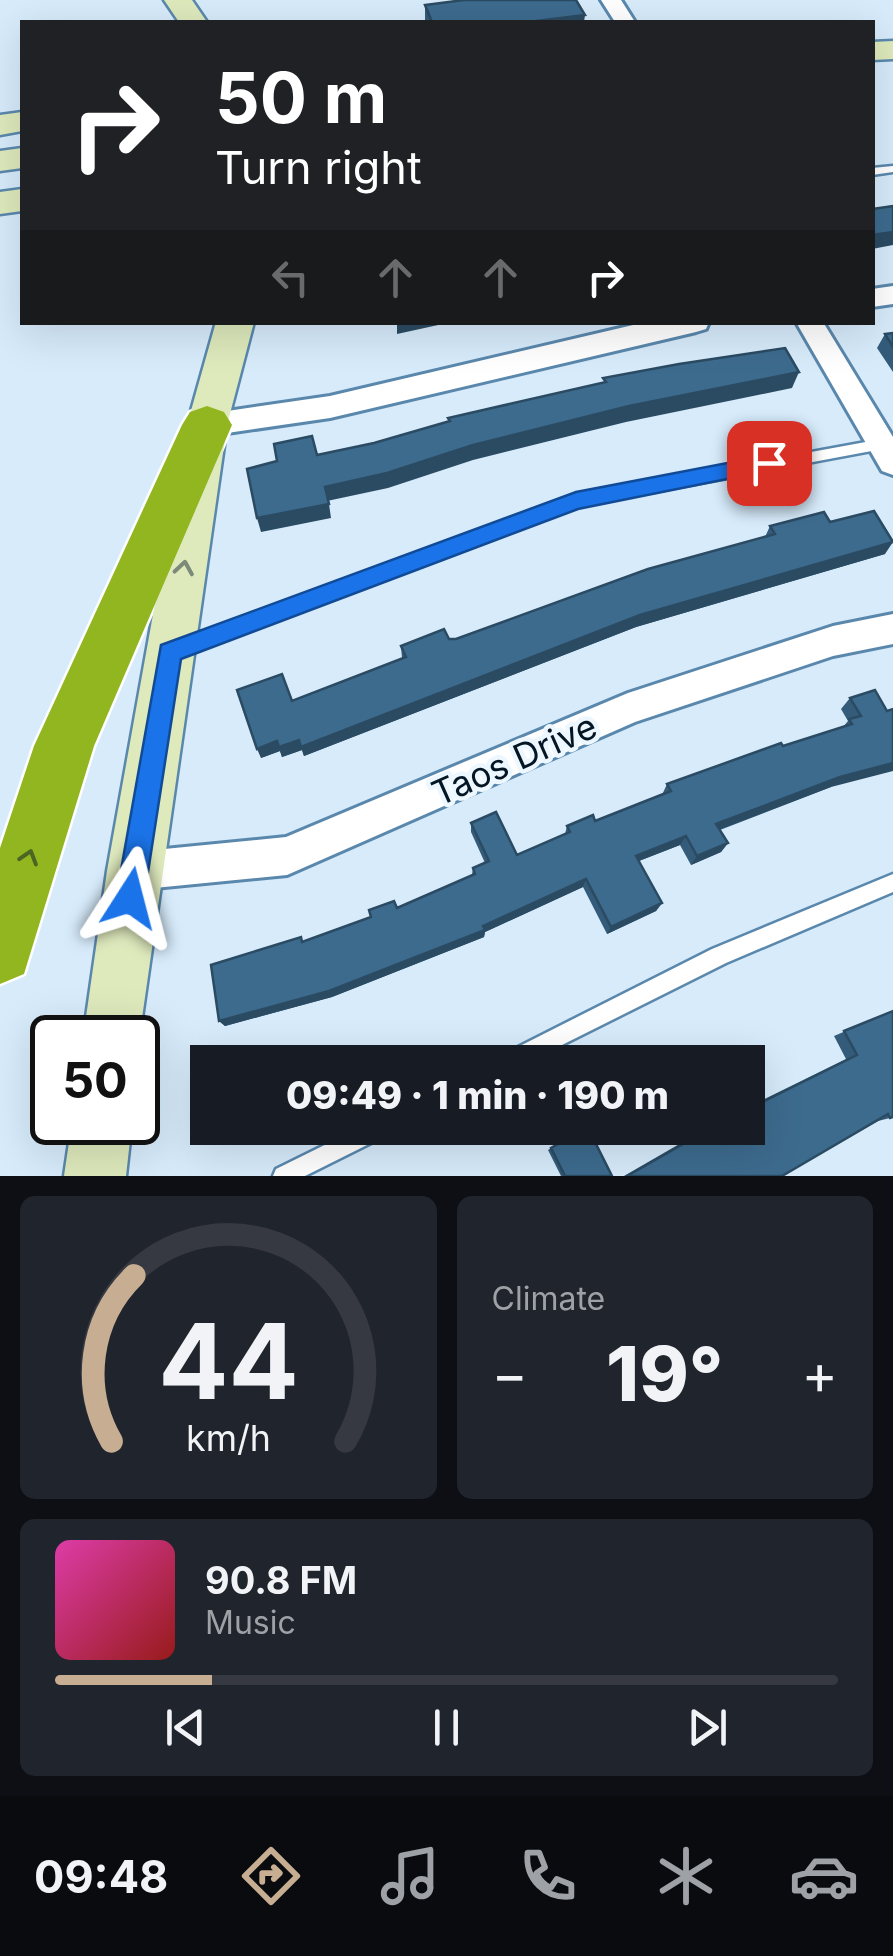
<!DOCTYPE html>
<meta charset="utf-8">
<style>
body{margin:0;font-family:Inter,sans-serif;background:#20242c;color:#f1f3f6;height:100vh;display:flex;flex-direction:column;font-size:38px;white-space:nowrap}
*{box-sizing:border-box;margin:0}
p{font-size:32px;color:#9ea1a6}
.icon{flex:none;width:55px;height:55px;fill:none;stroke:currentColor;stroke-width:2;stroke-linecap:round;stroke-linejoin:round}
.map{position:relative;height:1176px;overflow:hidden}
.panel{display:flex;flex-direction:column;gap:20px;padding:20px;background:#0d0f14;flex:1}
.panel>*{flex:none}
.top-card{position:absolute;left:20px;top:20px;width:855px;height:305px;border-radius:0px;box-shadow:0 10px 40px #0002;background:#202124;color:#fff;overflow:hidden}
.speed{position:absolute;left:30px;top:1015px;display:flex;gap:20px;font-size:50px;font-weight:700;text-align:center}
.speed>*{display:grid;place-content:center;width:130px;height:130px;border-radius:50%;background:#171b24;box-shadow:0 10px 40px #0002;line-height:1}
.speed .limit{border:5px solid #111;border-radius:15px;background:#fff;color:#111}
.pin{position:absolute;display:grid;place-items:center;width:85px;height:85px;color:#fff;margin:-42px;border-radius:20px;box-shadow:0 5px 15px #0006}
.me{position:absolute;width:110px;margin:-55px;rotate:9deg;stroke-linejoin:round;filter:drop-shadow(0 0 8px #0008)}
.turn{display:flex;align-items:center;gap:35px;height:210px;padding:0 30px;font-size:45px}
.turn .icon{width:130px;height:130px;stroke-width:2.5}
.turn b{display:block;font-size:70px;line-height:85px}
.lanes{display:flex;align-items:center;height:95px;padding:0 30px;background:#0003;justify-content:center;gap:50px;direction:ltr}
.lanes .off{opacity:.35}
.big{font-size:75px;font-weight:800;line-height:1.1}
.panel .card{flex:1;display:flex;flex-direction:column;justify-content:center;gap:15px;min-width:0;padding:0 35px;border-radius:15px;background:#20242c}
.panel .dial{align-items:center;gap:0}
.dial svg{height:260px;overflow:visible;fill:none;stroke:#363941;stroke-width:7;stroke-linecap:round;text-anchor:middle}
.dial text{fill:#f1f3f6;stroke:none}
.song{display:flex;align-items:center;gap:30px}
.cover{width:120px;height:120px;border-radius:15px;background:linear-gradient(135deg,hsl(320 70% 55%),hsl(0 70% 35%))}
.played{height:10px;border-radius:5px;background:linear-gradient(90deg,#c7ad91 20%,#363941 20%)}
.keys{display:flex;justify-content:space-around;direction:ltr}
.heat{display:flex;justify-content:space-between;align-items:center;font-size:55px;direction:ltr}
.panel .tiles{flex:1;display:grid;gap:20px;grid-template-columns:1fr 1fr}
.card:last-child{grid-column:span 2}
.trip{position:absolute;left:190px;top:1045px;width:575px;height:100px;border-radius:0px;background:#171b24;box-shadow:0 10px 40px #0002;font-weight:800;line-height:100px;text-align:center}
.tabs{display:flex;height:160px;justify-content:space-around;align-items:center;background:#090b0e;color:#9ea1a6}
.tabs .icon{width:70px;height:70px}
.tabs .active{color:#c7ad91}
.tabs b{font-size:45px;color:#f1f3f6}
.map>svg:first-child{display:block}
</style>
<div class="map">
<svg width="893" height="1176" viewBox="0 0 893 1176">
<rect width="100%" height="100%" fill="#d7ebfb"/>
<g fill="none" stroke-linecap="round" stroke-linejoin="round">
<defs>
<path id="lane" d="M893,166v6l-21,3v-7z
M893,437v10l-316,59 -398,150 -6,-2 -2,-5 2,-5 403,-149z
M893,874v18l-167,71 -198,99h-29l3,-7 210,-106z
M359,1128h31l-3,7 -82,41h-32l3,-7z"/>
<path id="street" d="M601,0h20l14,22h-20z
M893,286v18l-21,3v-18z
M646,322h63l-3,7 -10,3 -366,86 -123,18 -10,-3 -5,-8 5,-8 10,-3 123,-18z
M796,322h27l70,115v38l-11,-4z
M893,614v30l-60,12 -198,66 -348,153 -153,15 -14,-5 -5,-14 5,-14 14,-5 152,-15 342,-144 205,-67z"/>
<path id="secondary" d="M164,0h28l15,22h-28z
M893,41v18l-21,1v-18z
M22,112v19l-22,4v-20z
M22,148v20l-22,3v-20z
M22,189v22l-22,3v-22z
M216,322h38l-27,103 -89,621v-8h-55l24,-167 80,-446z
M72,1122h60l-6,54h-62z"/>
<path id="highway" d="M207,406l17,6 8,13 -138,321 -70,228 -24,10v-136l34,-102 148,-321 8,-13z"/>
</defs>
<!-- lane casing -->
<use href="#lane" stroke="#5a88ad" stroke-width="5"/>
<!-- street casing -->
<use href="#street" stroke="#5a88ad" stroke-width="6"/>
<!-- secondary casing -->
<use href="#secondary" stroke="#5a88ad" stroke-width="5"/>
<!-- highway casing -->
<use href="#highway" stroke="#fff" stroke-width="5"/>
<!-- lane -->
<use href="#lane" fill="#fff" fill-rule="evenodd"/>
<!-- street -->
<use href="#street" fill="#fff" fill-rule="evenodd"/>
<!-- secondary -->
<use href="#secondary" fill="#dee9bc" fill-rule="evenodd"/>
<!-- highway -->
<use href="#highway" fill="#92b620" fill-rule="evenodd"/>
</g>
<!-- wall -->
<path fill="#345c7a" d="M425,5l159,17h-159z
M893,333v39l-16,-24 8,-14z
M830,522l55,32 -249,73 -332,129 -2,-6 -20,7 -2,-6 -19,7 31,-57 110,-43 -1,-12 55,-7 309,-102 5,-11z
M875,690l-44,97 -111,43 8,13 -7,9 -30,13 -11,-20 -41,16 23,42 -6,8 -49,23 -24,-47 -98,45 -1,5 -152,60 -107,29 -6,-5 85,-79 93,-34 75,-33 1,-7 12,-5 -14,-31v-9l46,32 48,-21 2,-8 28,-5 67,-26 5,-11 176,-57 5,-6 -7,-12 9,-11z
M893,1011l-3,107 -12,3 -96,55h-158l83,-48h41v-21l98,-48 -12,-23z
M583,1129l29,47h-51l-13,-26z"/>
<!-- shaded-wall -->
<path fill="#2b4b63" d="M585,15l-1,7h-56z
M893,232v13l-21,4v-14z
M397,322h55l-55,12z
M799,372l-7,16 -166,34 -153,38 -85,28 -61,13 -2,-14 148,-42 156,-39z
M329,504l2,14 -70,14 -4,-14z
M893,542l-8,12 -249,73 -332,129 -3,-9 339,-132z
M299,740l3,10 -20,7 -2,-6 -19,7 -4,-9 20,-8z
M893,763v8l-62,16 -121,46 6,-9 124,-47z
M686,836l-6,9 -49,19 5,-8z
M728,843l-7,9 -30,13 6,-9z
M586,879l-3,8 -98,45 -1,5 -152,60 -107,29 -6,-5 264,-95z
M662,903l-6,8 -49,23 4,-7z"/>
<!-- building -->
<path fill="#3d6b8e" stroke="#2b4b63" stroke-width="2.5" d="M464,0h112l9,15 -57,7h-96l-7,-17z
M893,206v26l-21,3v-26z
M893,333v14l-8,-13z
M785,348l14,24 -170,34 -156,39 -86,28 -62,14 4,17 -72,14 -10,-49 30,-8 -3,-17 38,-8 5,19 57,-12 76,-22 -2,-3 158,-36 -3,-4 76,-14z
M874,511l19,31 -253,73 -339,132 -2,-7 -20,7 -2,-6 -20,8 -20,-59 45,-16 10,27 114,-44 -5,-11 43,-17 5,10h7l192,-70 127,-35 -5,-8 54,-14 6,10z
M875,690l12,21 6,-2v54l-53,14 -124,47 12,19 -31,13 -11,-20 -50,20 26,47 -51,24 -25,-48 -103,47 2,4 -156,61 -110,30 -8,-56 90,-28 1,5 69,-25 -2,-7 25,-9 3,7 78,-34 -2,-6 16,-7 -18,-38 25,-11 21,43 53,-23 -3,-6 26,-11 2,6 76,-30 -4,-7 114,-41 2,3 69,-22 -3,-5 12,-3 -11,-18z
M893,1011v106l-3,1 -2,-4 -106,62h-155l84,-48h37v-19l109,-54 -13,-24z
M586,1128h2l24,48h-47l-14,-28z"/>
<!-- one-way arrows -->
<defs><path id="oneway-chevron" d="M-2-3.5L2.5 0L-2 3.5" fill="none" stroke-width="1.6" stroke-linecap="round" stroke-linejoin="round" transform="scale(2.5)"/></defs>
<use stroke="#7c8a78" href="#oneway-chevron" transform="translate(184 568) rotate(-81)"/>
<use stroke="#4b6622" href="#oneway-chevron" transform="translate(29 857) rotate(-73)"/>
<!-- route -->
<path fill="#1a73e8" stroke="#114b97" stroke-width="2.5" d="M769,455l7,2 3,6 -3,6 -198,40 -397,150 -37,239 -4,9 -10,4 -10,-4 -4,-9 45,-253 415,-153z"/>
<g text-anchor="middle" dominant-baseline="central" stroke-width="9" stroke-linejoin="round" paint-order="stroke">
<!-- street labels -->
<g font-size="35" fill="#041624" stroke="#edf7ff">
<text transform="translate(514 759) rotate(-24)">Taos Drive</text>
</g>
</g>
</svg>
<div class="speed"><div class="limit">50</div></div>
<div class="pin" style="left:769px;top:463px;background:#d93025"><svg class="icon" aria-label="arrive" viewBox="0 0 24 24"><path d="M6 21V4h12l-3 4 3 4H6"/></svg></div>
<svg class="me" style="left:130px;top:898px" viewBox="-20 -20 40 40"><path d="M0-17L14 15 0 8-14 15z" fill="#1a73e8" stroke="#fff" stroke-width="4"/></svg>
<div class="trip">09:49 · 1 min · 190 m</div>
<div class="top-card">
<div class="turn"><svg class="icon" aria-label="right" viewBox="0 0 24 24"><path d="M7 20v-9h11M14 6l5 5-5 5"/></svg><div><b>50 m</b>Turn right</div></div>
<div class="lanes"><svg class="icon off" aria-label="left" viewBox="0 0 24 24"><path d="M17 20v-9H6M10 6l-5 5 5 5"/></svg><svg class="icon off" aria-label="ahead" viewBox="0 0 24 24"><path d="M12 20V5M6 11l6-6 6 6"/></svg><svg class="icon off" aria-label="ahead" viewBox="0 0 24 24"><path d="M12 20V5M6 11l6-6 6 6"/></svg><svg class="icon" aria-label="right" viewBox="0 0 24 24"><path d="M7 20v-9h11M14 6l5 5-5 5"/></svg></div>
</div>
</div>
<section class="panel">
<div class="tiles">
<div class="card dial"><svg viewBox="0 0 100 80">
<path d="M14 69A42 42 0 1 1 86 69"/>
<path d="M14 69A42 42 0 0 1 21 18" stroke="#c7ad91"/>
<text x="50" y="56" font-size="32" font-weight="700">44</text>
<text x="50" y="72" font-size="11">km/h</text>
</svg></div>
<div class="card"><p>Climate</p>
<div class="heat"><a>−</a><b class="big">19°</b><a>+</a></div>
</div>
<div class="card">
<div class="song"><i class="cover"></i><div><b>90.8 FM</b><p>Music</p></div></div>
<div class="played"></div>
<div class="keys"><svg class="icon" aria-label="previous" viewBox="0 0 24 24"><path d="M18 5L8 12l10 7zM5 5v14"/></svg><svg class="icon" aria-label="pause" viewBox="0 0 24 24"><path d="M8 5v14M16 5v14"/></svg><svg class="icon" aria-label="next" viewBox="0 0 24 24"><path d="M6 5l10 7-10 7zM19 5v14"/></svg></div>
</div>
</div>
</section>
<nav class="tabs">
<b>09:48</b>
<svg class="icon active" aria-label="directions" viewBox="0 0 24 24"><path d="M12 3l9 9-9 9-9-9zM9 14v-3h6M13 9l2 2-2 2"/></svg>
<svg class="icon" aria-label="music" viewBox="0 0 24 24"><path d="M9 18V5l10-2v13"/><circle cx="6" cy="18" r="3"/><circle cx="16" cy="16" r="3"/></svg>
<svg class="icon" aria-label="phone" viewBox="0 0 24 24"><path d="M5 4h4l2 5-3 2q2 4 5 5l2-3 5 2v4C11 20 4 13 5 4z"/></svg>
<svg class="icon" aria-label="climate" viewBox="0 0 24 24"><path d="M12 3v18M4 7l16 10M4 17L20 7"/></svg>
<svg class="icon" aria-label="car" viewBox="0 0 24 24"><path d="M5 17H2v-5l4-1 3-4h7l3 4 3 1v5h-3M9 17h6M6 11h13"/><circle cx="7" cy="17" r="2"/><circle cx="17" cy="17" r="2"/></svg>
</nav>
